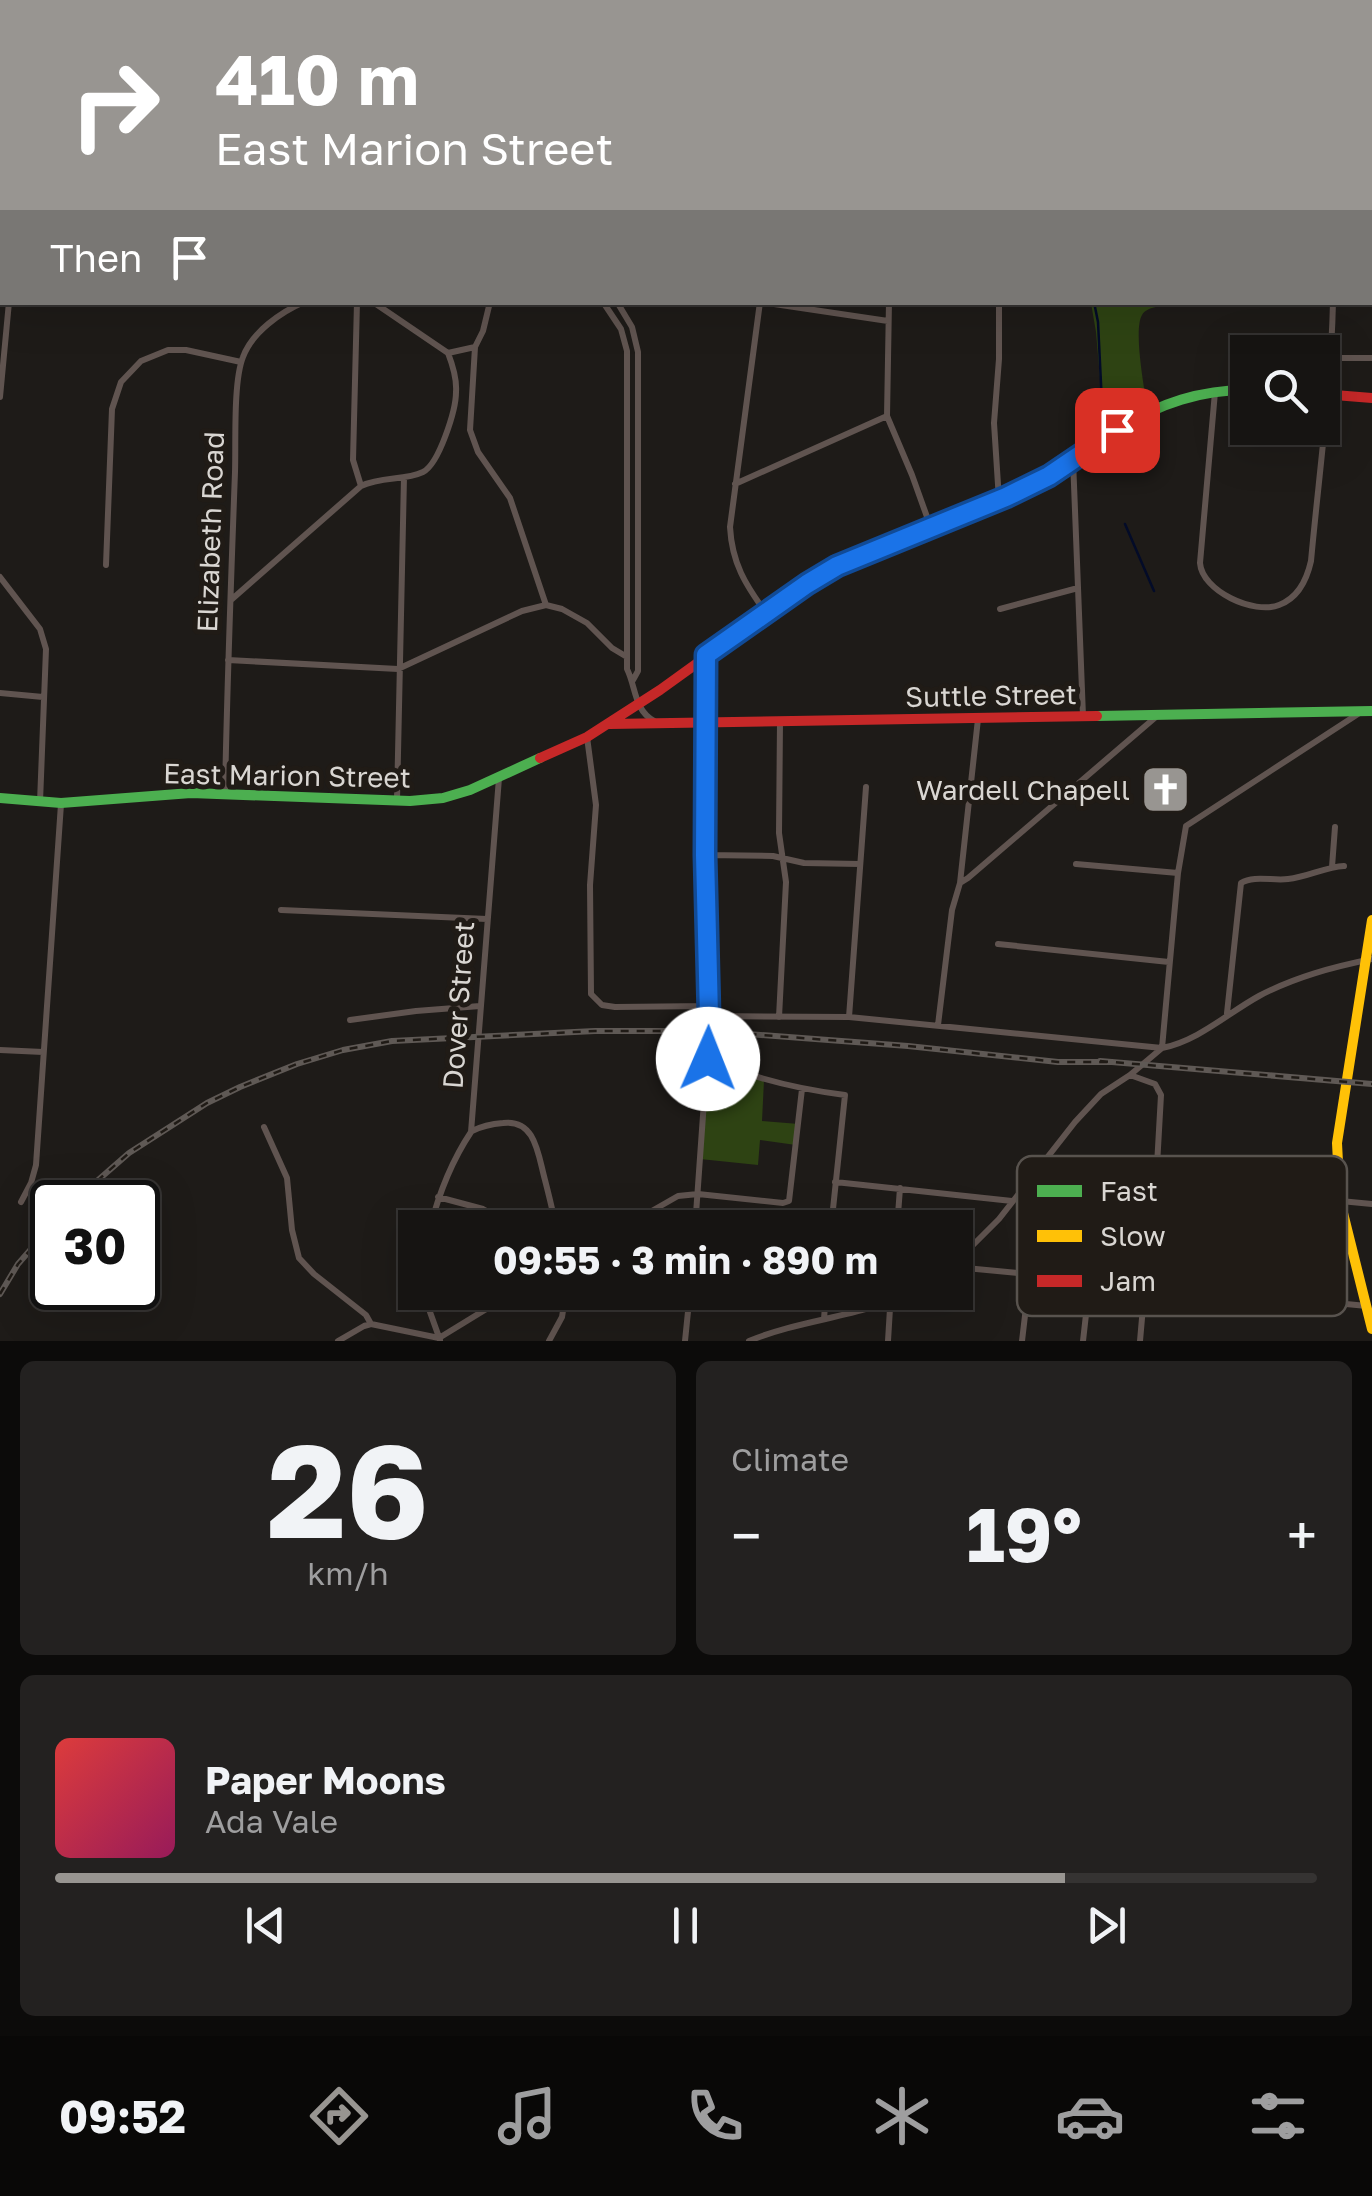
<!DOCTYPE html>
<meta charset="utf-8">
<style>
body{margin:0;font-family:"Golos Text",sans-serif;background:#232120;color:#f1f3f6;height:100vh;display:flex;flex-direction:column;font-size:38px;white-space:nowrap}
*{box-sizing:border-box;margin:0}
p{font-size:32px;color:#9e9e9f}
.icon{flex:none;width:55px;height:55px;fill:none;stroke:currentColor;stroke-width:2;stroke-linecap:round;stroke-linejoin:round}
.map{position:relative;height:1341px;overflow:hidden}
.drawer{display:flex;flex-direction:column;gap:20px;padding:20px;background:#0c0b0a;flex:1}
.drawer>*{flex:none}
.top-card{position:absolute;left:0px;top:0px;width:1372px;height:305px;box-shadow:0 10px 40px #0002,0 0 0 2px #353332;background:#989591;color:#fff;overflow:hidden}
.buttons{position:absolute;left:1230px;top:335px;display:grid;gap:20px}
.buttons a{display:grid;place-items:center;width:110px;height:110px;border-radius:0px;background:#161412;box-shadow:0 10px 40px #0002,0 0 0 2px #353332;font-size:50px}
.speed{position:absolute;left:30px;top:1180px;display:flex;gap:20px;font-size:50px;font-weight:700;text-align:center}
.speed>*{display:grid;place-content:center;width:130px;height:130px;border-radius:50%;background:#161412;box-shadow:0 10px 40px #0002,0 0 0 2px #353332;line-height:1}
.speed .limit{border:5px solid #111;border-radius:15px;background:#fff;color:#111}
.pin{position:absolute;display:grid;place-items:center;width:85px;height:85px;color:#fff;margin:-42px;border-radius:20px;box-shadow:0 5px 15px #0006}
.me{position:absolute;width:110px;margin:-55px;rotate:1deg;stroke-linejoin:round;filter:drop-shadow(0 0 8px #0008)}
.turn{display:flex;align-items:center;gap:35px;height:210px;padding:0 50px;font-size:45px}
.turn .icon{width:130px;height:130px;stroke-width:2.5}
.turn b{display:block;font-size:70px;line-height:85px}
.then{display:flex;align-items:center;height:95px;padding:0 50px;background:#0003;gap:20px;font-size:38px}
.big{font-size:75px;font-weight:700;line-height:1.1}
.drawer .widget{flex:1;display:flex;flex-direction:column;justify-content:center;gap:15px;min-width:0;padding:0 35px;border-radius:15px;background:#232120}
.drawer .dial{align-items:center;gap:0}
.dial b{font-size:130px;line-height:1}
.song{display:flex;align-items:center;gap:30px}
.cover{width:120px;height:120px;border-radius:15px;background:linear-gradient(135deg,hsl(0 70% 55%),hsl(330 70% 35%))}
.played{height:10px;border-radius:5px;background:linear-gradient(90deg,#989591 80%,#353332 80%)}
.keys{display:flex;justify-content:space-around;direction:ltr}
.heat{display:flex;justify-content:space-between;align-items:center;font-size:55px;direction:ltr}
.drawer .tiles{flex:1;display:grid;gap:20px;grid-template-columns:1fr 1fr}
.widget:last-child{grid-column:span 2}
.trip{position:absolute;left:398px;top:1210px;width:575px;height:100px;border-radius:0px;background:#161412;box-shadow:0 10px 40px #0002,0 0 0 2px #353332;font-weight:700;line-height:100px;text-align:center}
.dock{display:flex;height:160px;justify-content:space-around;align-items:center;background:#090807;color:#9e9e9f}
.dock .icon{width:70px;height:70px}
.dock .selected{color:#989591}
.dock b{font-size:45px;color:#f1f3f6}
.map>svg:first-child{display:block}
</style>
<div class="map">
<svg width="1372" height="1341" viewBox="0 0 1372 1341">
<rect width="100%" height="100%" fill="#1e1b18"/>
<!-- green -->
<path fill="#2e4313" d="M1091,303h79c-8,4 -23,3 -28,12 -9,15 3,78 6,97l-43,26 -9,-106z
M708,1059l56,21 -2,41 37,3 -3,21 -36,-5 -2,25 -58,-6z"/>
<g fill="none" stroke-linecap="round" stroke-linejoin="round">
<!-- stream -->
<path stroke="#030b28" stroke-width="2.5" d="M38,2l1,-2
M1156,2l1,-2
M0,59l1,-2
M1094,302l4,20 4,82
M1125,524l29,67"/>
<!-- street -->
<path stroke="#605450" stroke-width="6" d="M239,0v2
M422,0l1,2
M581,0l1,2
M903,0l2,2
M662,2v-2
M773,2l1,-2
M1241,2v-2
M0,49l2,2
M1370,184l2,-4
M357,302l-4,158 8,26
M373,302l75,51 27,-6
M490,302l-7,29 -8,16 -5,83 8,22 32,46 36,107
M603,302l18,27 6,22v318c9,18 7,41 27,52
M617,302l15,25 6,25v319l-5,9
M760,302l-30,225c2,36 15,57 36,86
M760,302l128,19
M889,302l-2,114 25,59 19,53
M999,302v57l-5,64 5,77
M1332,358h40
M1215,392l-15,171c2,28 54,52 79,42 19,-7 28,-26 32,-44 8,-87 20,-172 22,-259
M0,397l9,-95
M1073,459l10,257
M735,484l152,-68
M106,565l6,-156 9,-27 20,-21 27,-11h18l55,12
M0,577l40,52 6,20 -6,153
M231,600l130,-114c21,-10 43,-5 62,-14 16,-8 33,-62 33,-80 1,-13 -3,-26 -8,-39
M1000,609l78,-21
M228,660l170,9 124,-58 24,-6 16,4 25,14 25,25 15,9
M0,693l43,4
M587,737l9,68 -6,80 1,109 11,11 13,2 94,-1
M225,794c2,-108 6,-215 10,-322 1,-29 -2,-90 8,-115 9,-25 38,-45 61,-55
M397,800l7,-323
M705,855l68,1 31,7 56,1
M1076,864l102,9
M1332,867l3,-40
M960,883l18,-164
M281,910l206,9
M998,944l171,18
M1227,1013l14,-130c13,-8 32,-2 47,-4 20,-2 37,-12 56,-13
M709,1016l140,1 313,31c36,-7 66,-35 97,-52 36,-19 74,-29 113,-37
M779,1017l7,-135 -7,-49 1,-111
M849,1017l17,-230
M350,1020l66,-9 64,-5
M938,1025l14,-115 8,-27 8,-5 189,-162
M0,1050l43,2
M708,1059c44,19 89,30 137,36l-14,133
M1130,1075l25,9 6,11 -5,88
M264,1127l23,51 5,52 7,28 15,16 52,41 5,9
M472,1131c10,-5 19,-7 31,-8 33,-4 35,32 42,57 4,16 8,31 11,48
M1281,1160l18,-1 7,5 2,34
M1038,1172l334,32
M835,1182l177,19
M438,1197l45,12 34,19
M21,1202l10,-19 5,-18 25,-361
M430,1228c9,-35 21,-66 41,-96l28,-354
M622,1228l56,-32 20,-2 85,9 6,-2 13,-112
M695,1228l14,-197 -4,-176 1,-199
M897,1228l3,-40
M955,1263l44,-44 76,-97 26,-28 29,-19 32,-27 16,-175 8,-47 175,-114
M955,1267l412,39
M430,1292v20l10,28
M824,1319l2,-27
M338,1341l26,-15 7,-2 68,14 75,-46
M549,1341l13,-24 4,-25
M685,1341l5,-49
M749,1341c53,-22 112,-24 164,-49
M888,1341l3,-49
M1022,1341l8,-68
M1083,1341l7,-62
M1140,1341l5,-57"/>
<!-- fast -->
<path stroke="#4caf50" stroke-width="10" d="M1120,428c41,-25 80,-38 128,-38
M1097,716l275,-5
M0,798l61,5 130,-10 219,8 33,-3 27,-8 70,-32"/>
<!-- slow -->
<path stroke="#ffc107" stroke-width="10" d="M1372,920l-35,223 3,58 32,128"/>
<!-- jam -->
<path stroke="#c62828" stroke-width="10" d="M1050,0l1,2
M1370,128h2
M1322,394l50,4
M610,724l487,-8
M540,758l47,-21 73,-47 147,-106 48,-25 125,-51 47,-22 93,-58"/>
<defs>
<path id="rail" d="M1100,1061l272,23
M73,1202l56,-49 78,-50 33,-16 57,-23 46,-14 49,-9 203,-10h114l199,15 150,16h54
M0,1294l18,-30 34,-39"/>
</defs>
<!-- rail casing -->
<use href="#rail" stroke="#5f5955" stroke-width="6"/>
<!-- rail -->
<use href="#rail" stroke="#201b16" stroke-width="2.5" stroke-dasharray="8" stroke-linecap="butt"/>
</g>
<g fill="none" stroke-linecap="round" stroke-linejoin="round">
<defs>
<path id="route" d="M708,1059l1,-43 -4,-161 1,-200 101,-71 30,-18 169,-69 43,-21 68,-46"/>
</defs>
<!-- route casing -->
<use href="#route" stroke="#114b97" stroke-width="25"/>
<!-- route -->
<use href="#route" stroke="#1a73e8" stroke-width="18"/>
</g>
<!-- icons -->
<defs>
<symbol id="church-square" viewBox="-11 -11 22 22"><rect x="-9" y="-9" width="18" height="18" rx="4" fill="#989591" stroke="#201b16"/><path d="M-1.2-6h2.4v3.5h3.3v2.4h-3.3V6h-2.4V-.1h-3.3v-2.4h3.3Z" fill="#fff"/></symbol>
</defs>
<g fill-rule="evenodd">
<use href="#church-square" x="1138" y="762" width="55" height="55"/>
</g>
<g text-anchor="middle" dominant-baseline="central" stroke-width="10" stroke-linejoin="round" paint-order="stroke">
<!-- street labels -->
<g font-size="28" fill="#d9d6d2" stroke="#201b16">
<text transform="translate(210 532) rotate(-88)">Elizabeth Road</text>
<text transform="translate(991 695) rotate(-1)">Suttle Street</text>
<text transform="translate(287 775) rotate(1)">East Marion Street</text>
<text transform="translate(458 1005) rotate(-86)">Dover Street</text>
</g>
<!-- poi labels -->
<g font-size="28" fill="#d9d6d2" stroke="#201b16" text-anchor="end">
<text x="1130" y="789">Wardell Chapell</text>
</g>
</g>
<!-- legend -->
<rect x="1017" y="1156" width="330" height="160" rx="15" fill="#201b16" stroke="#58534e" stroke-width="2.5"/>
<rect x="1037" y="1185" width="45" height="12" fill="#4caf50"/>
<rect x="1037" y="1230" width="45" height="12" fill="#ffc107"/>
<rect x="1037" y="1275" width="45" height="12" fill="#c62828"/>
<g font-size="28" fill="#d9d6d2">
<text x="1100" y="1201">Fast</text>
<text x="1100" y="1246">Slow</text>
<text x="1100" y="1291">Jam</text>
</g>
</svg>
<div class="buttons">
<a><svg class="icon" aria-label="search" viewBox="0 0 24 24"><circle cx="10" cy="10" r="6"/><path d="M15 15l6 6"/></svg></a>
</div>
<div class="speed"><div class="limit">30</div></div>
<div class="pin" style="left:1117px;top:430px;background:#d93025"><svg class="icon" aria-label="arrive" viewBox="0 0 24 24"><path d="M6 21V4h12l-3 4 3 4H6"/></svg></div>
<svg class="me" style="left:708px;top:1059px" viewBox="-20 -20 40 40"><circle r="19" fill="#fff"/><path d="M0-13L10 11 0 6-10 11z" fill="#1a73e8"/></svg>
<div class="trip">09:55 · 3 min · 890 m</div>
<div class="top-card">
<div class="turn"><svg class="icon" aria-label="right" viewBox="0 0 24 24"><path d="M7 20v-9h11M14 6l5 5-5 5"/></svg><div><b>410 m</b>East Marion Street</div></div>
<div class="then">Then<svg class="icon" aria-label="arrive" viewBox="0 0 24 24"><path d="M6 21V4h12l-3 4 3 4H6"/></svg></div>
</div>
</div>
<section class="drawer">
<div class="tiles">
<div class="widget dial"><b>26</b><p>km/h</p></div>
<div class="widget"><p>Climate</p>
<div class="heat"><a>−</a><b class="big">19°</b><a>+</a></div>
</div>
<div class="widget">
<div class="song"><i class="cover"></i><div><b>Paper Moons</b><p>Ada Vale</p></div></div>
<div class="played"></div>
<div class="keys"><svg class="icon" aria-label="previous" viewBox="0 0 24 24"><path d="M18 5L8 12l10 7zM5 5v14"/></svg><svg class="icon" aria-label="pause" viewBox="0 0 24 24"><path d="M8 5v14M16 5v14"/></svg><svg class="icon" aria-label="next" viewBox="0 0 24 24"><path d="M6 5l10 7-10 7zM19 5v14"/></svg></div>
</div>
</div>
</section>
<nav class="dock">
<b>09:52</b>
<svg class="icon selected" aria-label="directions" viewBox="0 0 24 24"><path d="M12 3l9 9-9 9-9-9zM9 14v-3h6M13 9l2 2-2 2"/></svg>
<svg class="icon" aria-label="music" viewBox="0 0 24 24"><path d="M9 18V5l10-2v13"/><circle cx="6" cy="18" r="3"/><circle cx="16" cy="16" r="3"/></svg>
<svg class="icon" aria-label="phone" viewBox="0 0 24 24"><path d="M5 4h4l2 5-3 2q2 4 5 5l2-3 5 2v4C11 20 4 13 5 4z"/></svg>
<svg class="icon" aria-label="climate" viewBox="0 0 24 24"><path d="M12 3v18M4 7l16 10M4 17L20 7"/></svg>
<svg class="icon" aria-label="car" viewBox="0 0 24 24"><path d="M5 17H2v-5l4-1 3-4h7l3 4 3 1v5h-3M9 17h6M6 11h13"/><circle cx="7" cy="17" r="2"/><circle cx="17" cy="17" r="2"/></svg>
<svg class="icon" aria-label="filters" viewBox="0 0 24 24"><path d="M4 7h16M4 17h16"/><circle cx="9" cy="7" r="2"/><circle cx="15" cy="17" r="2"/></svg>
</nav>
